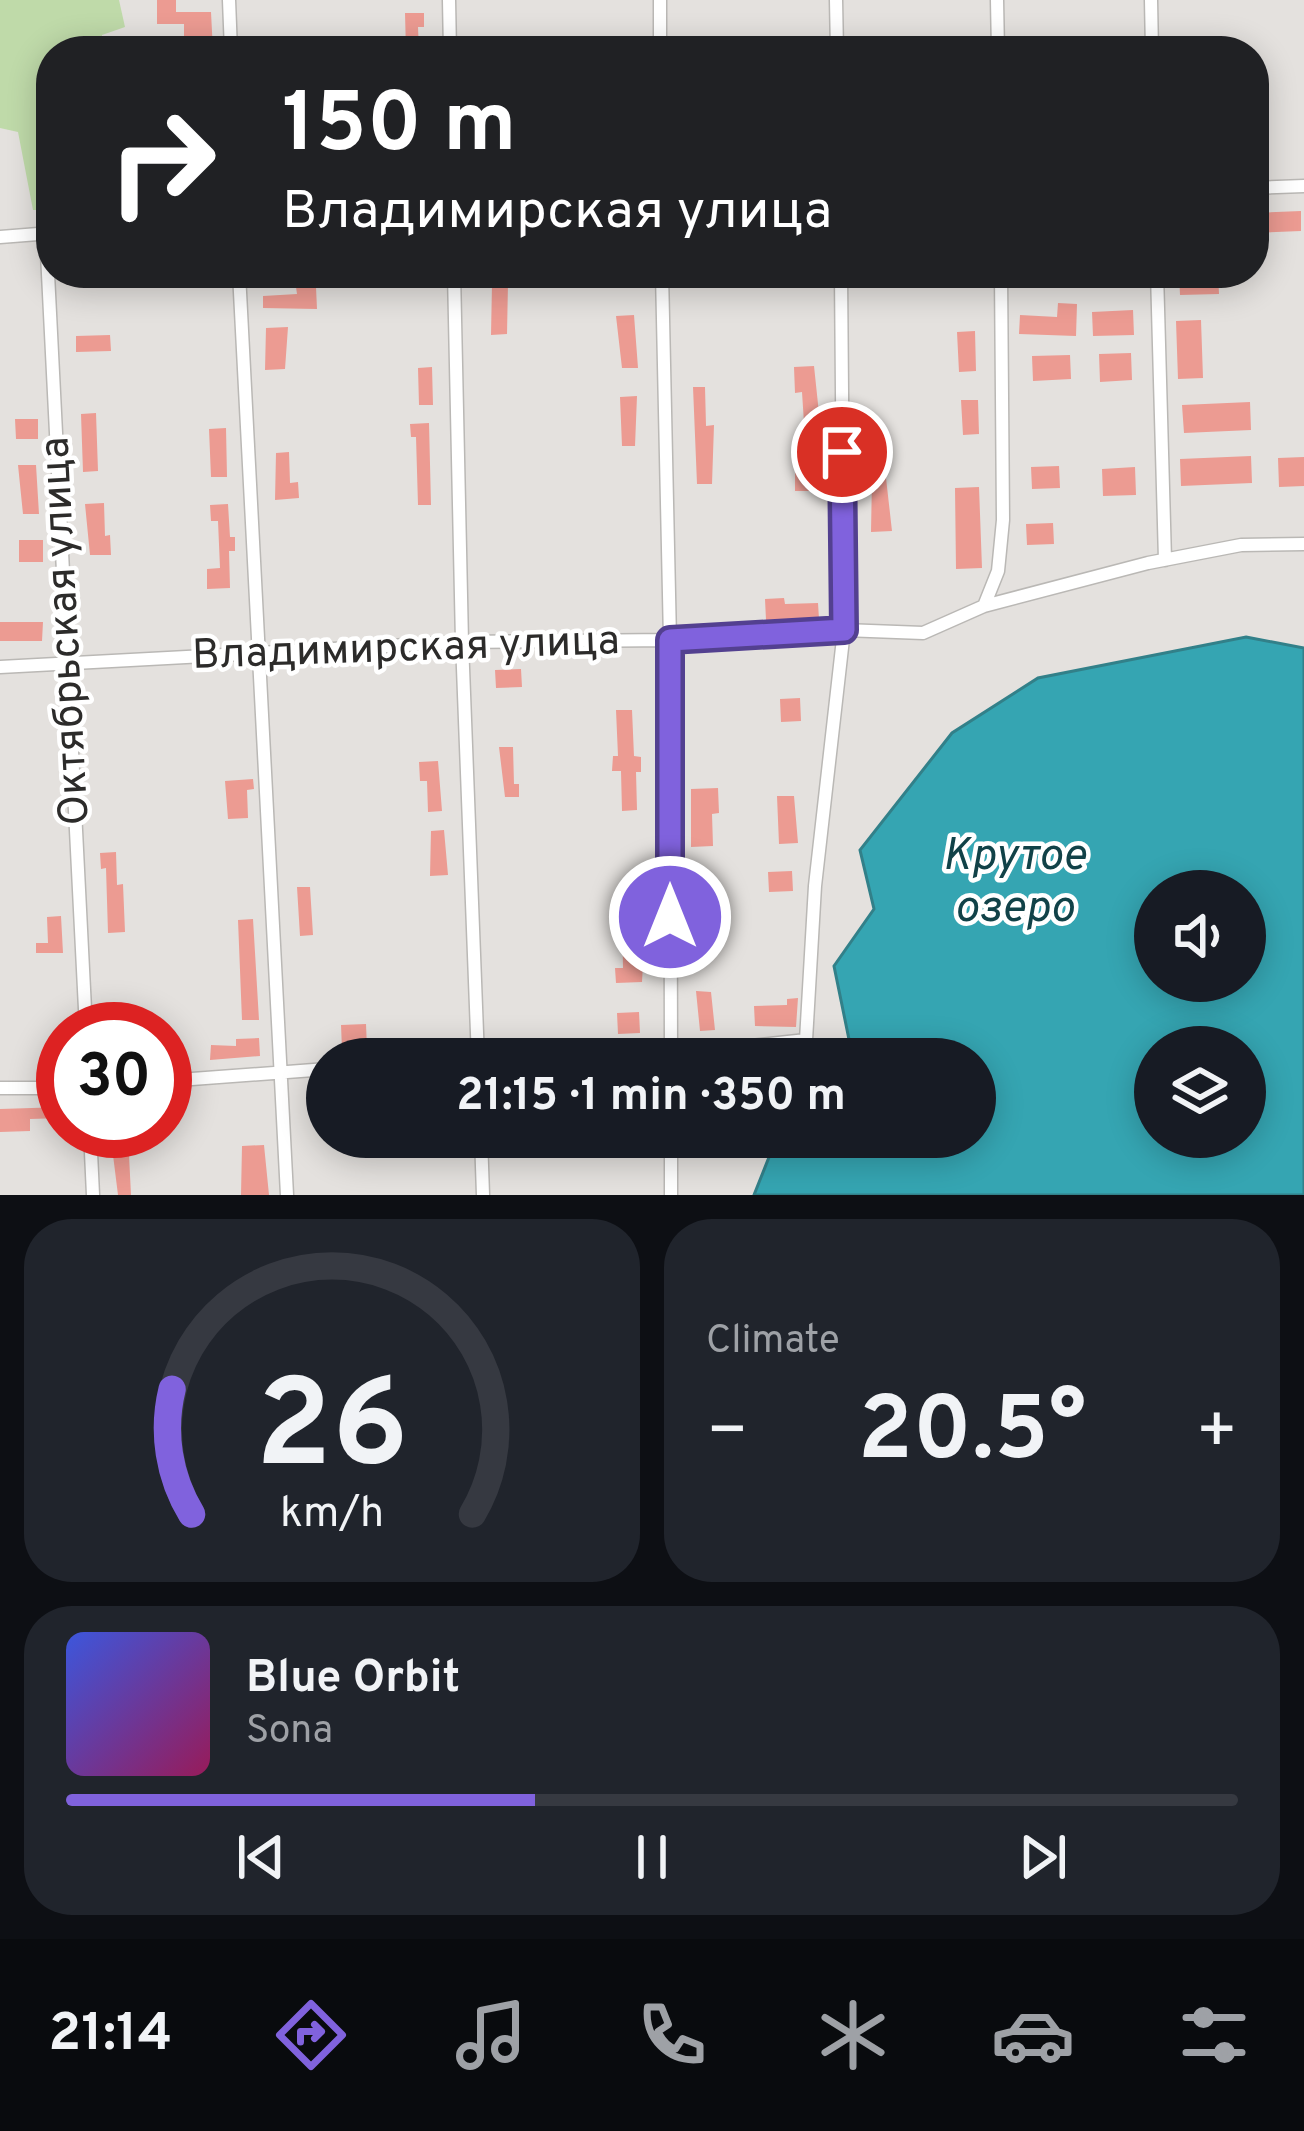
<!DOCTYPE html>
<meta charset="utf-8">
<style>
body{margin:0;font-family:Overpass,sans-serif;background:#20242c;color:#f1f3f6;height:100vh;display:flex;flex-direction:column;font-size:45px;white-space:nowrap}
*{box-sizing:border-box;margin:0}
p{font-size:39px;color:#9ea1a6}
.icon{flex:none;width:66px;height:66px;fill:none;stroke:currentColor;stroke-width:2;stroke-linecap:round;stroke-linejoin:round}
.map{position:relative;height:1195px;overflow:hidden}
.drawer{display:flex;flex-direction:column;gap:24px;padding:24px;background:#0d0f14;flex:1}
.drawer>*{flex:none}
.banner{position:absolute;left:36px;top:36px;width:1233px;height:252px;border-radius:48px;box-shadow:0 6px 30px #0003;background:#202124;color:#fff;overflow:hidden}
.buttons{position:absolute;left:1134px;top:870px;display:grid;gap:24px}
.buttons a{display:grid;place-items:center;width:132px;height:132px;border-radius:50%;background:#171b24;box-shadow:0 6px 30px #0003;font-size:60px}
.speed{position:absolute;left:36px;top:1002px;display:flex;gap:24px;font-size:60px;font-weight:700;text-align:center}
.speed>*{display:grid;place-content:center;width:156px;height:156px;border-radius:50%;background:#171b24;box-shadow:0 6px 30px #0003;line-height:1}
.speed .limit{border:18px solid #d22;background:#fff;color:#111}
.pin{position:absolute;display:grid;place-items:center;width:102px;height:102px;color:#fff;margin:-51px;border:6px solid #fff;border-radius:50%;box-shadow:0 3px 12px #0007}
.me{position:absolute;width:132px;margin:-66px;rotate:0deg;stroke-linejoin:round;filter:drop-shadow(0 0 9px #0008)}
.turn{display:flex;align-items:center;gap:42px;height:252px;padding:0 48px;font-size:54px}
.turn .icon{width:156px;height:156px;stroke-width:2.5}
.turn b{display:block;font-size:84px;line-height:102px}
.big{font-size:90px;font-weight:700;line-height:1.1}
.drawer .tile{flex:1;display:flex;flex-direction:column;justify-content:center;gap:18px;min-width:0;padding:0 42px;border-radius:48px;background:#20242c}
.drawer .dial{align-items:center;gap:0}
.dial svg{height:312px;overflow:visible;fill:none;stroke:#363941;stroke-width:7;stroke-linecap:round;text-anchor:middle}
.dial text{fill:#f1f3f6;stroke:none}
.song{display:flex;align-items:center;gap:36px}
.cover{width:144px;height:144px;border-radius:18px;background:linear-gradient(135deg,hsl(230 70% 55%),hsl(330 70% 35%))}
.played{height:12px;border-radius:6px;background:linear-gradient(90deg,#8062dd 40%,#363941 40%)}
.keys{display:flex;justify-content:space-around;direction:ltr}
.heat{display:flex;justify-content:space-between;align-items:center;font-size:66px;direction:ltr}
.drawer .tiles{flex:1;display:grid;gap:24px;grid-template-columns:1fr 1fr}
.tile:last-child{grid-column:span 2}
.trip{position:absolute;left:306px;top:1038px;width:690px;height:120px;border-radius:60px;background:#171b24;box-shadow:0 6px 30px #0003;font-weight:700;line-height:120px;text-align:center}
.dock{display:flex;height:192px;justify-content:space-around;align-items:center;background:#090b0e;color:#9ea1a6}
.dock .icon{width:84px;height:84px}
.dock .active{color:#8062dd}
.dock b{font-size:54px;color:#f1f3f6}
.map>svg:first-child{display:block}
</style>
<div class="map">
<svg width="1304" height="1195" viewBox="0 0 1304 1195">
<rect width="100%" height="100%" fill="#e4e1de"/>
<!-- green -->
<path fill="#bfdaa9" d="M0,0h119l6,27 -23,8v16h-51v159h-18l-15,-78 -18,-4z"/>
<!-- water -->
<path fill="#35a5b2" stroke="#328089" stroke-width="3" fill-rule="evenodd" d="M1246,637l58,11v547h-550l23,-58h198v-78h-122l-19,-93 40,-57 -14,-59 92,-117 86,-55zM1155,891h90v90h-90zM1155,1047h90v90h-90z"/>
<!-- building -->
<path fill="#ec9b92" d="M157,0h19v12h35l2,39h-29v-27h-27z
M405,13h19v14h-6l1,24h-13z
M1301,211v20l-47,2v-20z
M1179,273h39l1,21 -39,1z
M508,283l-1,51 -16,1 1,-51z
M296,287h20l1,22 -54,-1v-12l34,-2z
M1058,303l19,1 -1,32 -57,-2 1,-19 37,2z
M1133,310l1,25 -41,1 -1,-24z
M634,315l4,53h-16l-6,-52z
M1201,320l2,58 -25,1 -2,-58z
M288,327l-3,42 -20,1 1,-42z
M975,331l1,40 -17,1 -2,-40z
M110,335l1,16 -35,1v-16z
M1131,353l1,27 -32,2 -1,-28z
M1070,355l1,24 -38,2 -1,-25z
M814,366l6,57h-16l-2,-31 -7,1 -1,-26z
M432,367l1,38h-14l-1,-37z
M693,387h12l1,39 8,-1 -2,59h-15z
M637,396l-2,50h-13l-2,-49z
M961,400h17l1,34 -16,1z
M1250,402l1,28 -67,3 -2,-28z
M96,413l2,58 -15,1 -2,-58z
M15,419h23v20h-22z
M429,423l2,82h-13l-2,-68h-5l-1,-13z
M226,428l1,49h-16l-2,-48z
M814,446l4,45h-23v-44z
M289,452l1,31 8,-1 1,16 -24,2 1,-47z
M1251,456l1,27 -71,3 -1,-27z
M1304,457v29l-25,1 -1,-29z
M18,465h18l3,49h-16z
M1059,466l1,22 -28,1 -1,-22z
M1135,467l1,28 -33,1 -1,-27z
M886,478l6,53 -21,1 1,-53z
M979,487l3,81 -26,1 -1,-81z
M104,503l1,33 5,-1 1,20h-21l-5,-51z
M228,504l2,33h5v14h-6l1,37 -23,1v-20l13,-1 -2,-47h-7l-1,-16z
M1053,523l1,21 -27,1 -1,-21z
M19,540h24v22h-24z
M784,598l1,6 33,-1 1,16 -53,1 -1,-21z
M0,622h43l-1,19h-42z
M521,669l1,18 -26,1 -1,-18z
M800,698l1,23 -20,1 -1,-23z
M616,710h16l2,46 7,1v15h-5l1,38 -15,1 -1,-40h-9l1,-15h5z
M499,747h14l1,37h5v13h-14z
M438,761l4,50 -14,1 -1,-31h-7l-1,-19z
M253,779l1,10 -7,1 1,28 -20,1 -3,-38z
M718,788l1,25 -7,1 1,32 -22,1v-58z
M777,796h17l4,47 -19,1z
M444,830l4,45 -18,1 1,-45z
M116,852l1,33 6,-1 2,48 -17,1 -2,-65 -5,1 -1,-16z
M792,871l1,20 -24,1 -1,-20z
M692,872h16l1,33h8l1,21 -20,1z
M297,887h13l3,48 -13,1z
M646,908l-4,74 -26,1 -1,-15h8l-1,-59z
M61,916l2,37h-27v-10h12l-1,-26z
M253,919l6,101h-17l-4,-100z
M696,991l15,1 4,38 -15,1z
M798,998l-2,29 -41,-1 -1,-20 33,-1v-6z
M639,1012l1,21 -22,1 -1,-21z
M366,1024l1,24 -25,1 -1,-24z
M259,1038l1,18 -50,4 1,-15 25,1v-7z
M63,1107v11l-33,1v12l-30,1v-23z
M264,1145l5,50h-28l1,-49z
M113,1155h16l2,40h-13z"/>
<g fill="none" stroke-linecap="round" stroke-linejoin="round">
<defs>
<path id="minor" d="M229,0l2,51
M449,0l1,51
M660,0v51
M836,0l1,51
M997,0l1,51
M1151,0l1,51
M1254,188l50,-2
M46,234l40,795
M0,237l51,-4
M239,273l48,922
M454,273l8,369 16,417
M662,273l8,367 1,419
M1157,273l8,287
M984,606l14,-35 5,-51 -2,-247
M0,667l462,-25 208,-2 174,-10 79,3 61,-27 164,-43 93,-18 63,-1
M529,1059l142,-4 135,-15 9,-154 29,-256 -3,-357
M165,1081l162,-12
M0,1088h63
M90,1131l3,64
M481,1137l2,58
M671,1137v58"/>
</defs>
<!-- minor casing -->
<use href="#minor" stroke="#bab8b5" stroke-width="15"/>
<!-- minor -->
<use href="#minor" stroke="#fff" stroke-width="12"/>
</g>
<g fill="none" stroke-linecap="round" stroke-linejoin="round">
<defs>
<path id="route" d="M670,917v-277l174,-10 -2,-178"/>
</defs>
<!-- route casing -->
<use href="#route" stroke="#534090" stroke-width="30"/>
<!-- route -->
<use href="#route" stroke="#8062dd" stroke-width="21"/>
</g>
<g text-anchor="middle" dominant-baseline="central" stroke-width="9" stroke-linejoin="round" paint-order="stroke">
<!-- street labels -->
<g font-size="42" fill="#2c2b2a" stroke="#fff">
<text transform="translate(67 631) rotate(-93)">Октябрьская улица</text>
<text transform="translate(406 650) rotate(-2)">Владимирская улица</text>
</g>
<!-- water labels -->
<g font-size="45" font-style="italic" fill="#114248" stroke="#fff">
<text x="1014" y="857">Крутое<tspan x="1014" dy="52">озеро</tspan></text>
</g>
</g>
</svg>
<div class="buttons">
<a><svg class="icon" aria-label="sound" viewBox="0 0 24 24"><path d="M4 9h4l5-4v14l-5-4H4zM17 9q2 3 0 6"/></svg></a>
<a><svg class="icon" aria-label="layers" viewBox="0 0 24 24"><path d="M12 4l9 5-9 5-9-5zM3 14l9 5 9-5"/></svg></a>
</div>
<div class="speed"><div class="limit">30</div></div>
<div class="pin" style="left:842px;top:452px;background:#d93025"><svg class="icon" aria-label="arrive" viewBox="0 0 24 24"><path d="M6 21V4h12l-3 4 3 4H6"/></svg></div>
<svg class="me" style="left:670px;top:917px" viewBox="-20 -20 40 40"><circle r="17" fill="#8062dd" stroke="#fff" stroke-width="3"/><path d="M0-11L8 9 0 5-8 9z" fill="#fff"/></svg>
<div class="trip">21:15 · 1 min · 350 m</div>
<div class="banner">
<div class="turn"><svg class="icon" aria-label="right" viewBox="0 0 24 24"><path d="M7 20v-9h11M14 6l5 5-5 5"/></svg><div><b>150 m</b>Владимирская улица</div></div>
</div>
</div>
<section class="drawer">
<div class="tiles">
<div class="tile dial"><svg viewBox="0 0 100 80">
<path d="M14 69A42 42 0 1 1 86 69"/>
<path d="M14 69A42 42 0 0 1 9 37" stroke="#8062dd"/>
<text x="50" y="56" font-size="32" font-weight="700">26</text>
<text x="50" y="72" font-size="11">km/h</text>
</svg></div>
<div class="tile"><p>Climate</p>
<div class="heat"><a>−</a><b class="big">20.5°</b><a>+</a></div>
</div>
<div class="tile">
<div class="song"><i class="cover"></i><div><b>Blue Orbit</b><p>Sona</p></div></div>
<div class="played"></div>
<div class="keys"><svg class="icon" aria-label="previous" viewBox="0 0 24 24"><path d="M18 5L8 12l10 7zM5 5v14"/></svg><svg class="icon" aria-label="pause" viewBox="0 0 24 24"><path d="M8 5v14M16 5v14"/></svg><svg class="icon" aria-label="next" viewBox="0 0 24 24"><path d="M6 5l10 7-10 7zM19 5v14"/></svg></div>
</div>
</div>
</section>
<nav class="dock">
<b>21:14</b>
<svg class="icon active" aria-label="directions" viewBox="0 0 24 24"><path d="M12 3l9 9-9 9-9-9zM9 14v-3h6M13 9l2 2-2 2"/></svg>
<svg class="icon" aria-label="music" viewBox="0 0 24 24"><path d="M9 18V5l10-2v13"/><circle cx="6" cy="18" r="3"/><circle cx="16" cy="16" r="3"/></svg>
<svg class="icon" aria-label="phone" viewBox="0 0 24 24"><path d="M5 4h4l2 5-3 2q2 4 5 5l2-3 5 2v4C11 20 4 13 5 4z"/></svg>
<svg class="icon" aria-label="climate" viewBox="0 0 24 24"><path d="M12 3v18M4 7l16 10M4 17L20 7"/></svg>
<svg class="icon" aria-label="car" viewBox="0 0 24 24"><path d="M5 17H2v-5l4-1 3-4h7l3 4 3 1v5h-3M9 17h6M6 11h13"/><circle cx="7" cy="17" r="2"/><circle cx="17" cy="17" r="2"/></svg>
<svg class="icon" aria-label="filters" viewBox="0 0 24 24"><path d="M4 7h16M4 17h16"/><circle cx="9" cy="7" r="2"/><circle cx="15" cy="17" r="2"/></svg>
</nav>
